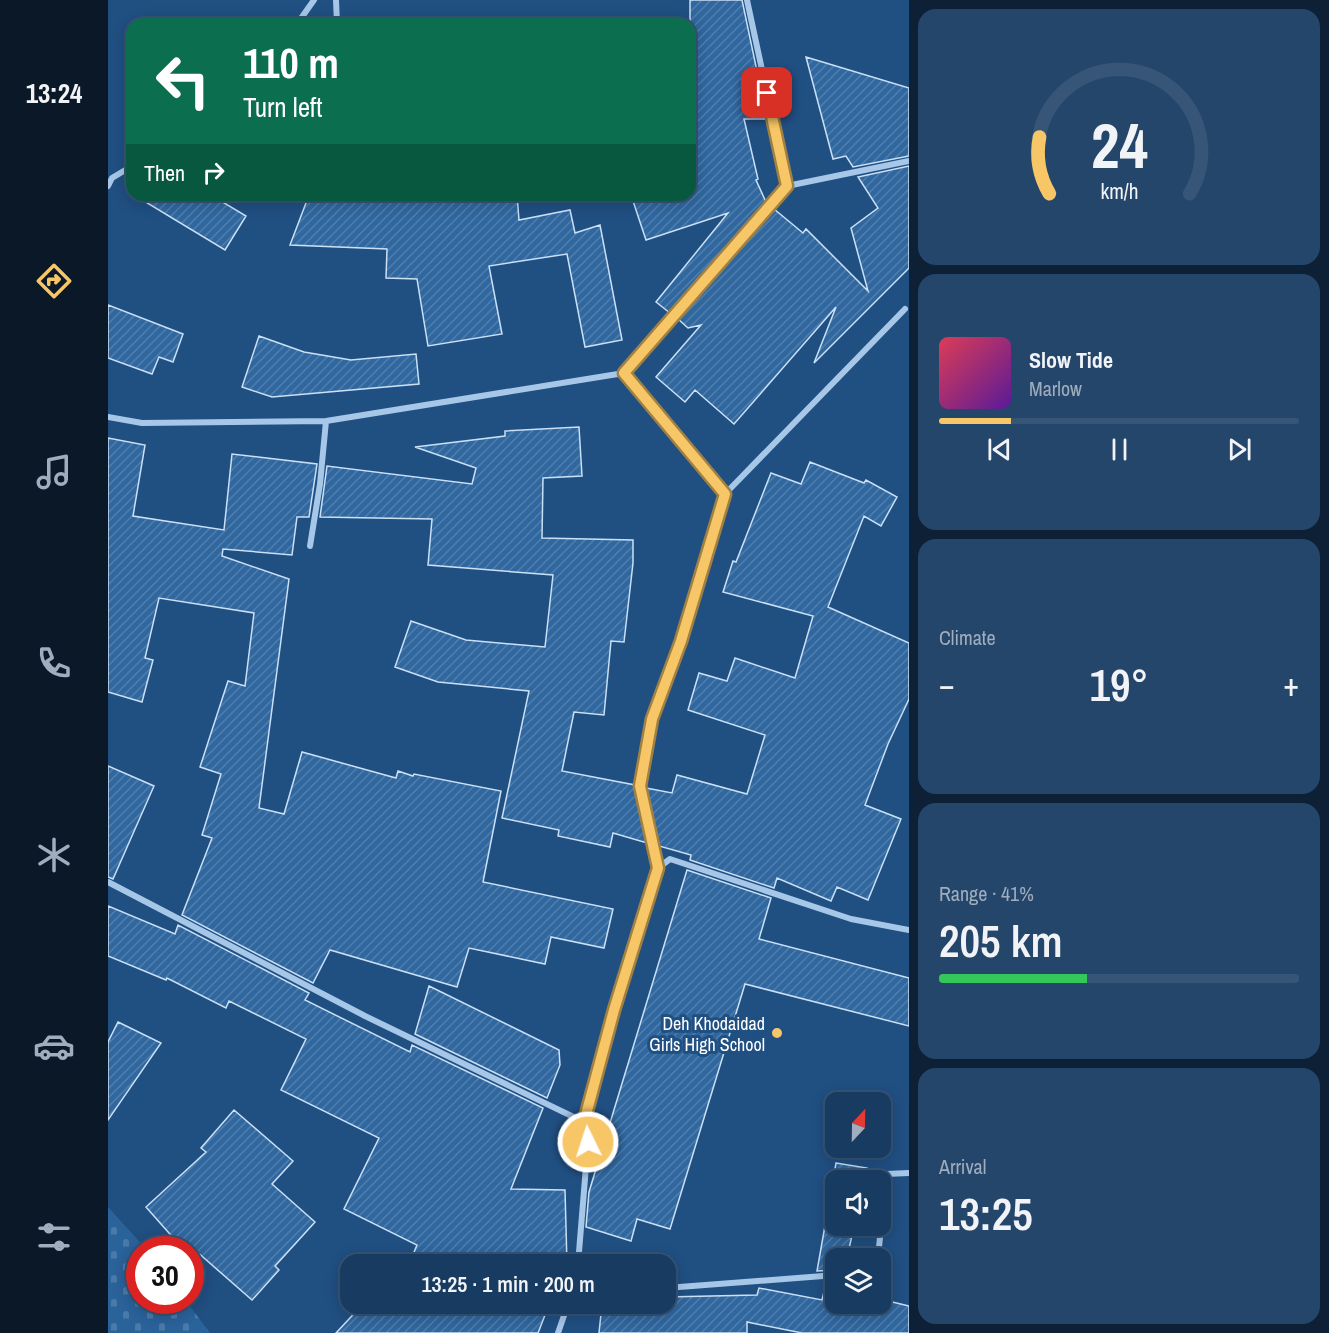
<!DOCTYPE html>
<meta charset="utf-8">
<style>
body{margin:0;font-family:"Archivo Narrow",sans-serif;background:#25466b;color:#f1f3f6;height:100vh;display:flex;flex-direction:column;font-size:22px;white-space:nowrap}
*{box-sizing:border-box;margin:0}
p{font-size:20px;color:#9fadbe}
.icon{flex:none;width:33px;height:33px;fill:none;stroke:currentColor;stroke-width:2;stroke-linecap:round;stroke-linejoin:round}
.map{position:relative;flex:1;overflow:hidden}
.side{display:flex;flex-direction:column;gap:9px;padding:9px;background:#0d2036;width:420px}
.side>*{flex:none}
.banner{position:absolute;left:18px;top:18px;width:570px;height:183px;border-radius:18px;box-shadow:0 3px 15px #0003,0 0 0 2px #365577;background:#0b6e4f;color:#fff;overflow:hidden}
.needle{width:39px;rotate:22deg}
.tools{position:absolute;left:717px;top:1092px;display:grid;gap:12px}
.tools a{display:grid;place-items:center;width:66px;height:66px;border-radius:12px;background:#183b62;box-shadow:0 3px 15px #0003,0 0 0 2px #365577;font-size:30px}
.speed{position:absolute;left:18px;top:1236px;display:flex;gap:12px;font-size:30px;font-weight:700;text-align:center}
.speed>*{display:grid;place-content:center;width:78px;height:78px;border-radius:50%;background:#183b62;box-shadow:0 3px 15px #0003,0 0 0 2px #365577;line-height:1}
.speed .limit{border:9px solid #d22;background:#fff;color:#111}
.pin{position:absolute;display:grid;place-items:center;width:51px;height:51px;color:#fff;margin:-26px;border-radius:12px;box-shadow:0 3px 9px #0006}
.me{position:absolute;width:66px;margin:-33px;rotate:356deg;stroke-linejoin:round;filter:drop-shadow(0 0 4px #0008)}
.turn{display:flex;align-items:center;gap:21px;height:126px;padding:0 18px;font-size:27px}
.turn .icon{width:78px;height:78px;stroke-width:2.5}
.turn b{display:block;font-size:42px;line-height:51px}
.then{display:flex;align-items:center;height:57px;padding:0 18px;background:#0003;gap:12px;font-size:22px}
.big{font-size:45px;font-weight:600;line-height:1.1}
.side .card{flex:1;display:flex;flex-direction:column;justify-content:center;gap:9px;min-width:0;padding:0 21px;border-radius:18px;background:#25466b}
.side .dial{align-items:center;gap:0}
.dial svg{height:156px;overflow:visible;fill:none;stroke:#365577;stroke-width:7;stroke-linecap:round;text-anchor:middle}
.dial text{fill:#f1f3f6;stroke:none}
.song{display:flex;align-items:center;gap:18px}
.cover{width:72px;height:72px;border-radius:9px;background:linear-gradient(135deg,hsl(350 70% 55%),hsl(270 70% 35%))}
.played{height:6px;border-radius:3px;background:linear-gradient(90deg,#f6c667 20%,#365577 20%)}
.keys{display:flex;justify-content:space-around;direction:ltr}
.heat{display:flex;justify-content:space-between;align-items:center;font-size:33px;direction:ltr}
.charge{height:9px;border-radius:4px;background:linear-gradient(90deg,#34c759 41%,#365577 0)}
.trip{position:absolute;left:232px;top:1254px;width:336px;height:60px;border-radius:18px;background:#183b62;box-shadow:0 3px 15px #0003,0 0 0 2px #365577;font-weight:600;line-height:60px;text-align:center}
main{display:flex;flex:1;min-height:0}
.tab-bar{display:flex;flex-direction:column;width:108px;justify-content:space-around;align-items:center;background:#0a1827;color:#9fadbe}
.tab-bar .icon{width:42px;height:42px}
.tab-bar .selected{color:#f6c667}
.tab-bar b{font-size:27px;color:#f1f3f6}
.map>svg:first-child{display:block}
</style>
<main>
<nav class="tab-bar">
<b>13:24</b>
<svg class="icon selected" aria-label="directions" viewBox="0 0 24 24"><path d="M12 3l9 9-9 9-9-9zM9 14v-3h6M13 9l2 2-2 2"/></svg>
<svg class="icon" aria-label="music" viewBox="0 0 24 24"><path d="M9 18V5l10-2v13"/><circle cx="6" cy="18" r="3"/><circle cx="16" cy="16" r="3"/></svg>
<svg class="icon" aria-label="phone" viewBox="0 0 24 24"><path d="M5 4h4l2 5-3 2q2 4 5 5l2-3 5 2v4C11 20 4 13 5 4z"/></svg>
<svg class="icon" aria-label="climate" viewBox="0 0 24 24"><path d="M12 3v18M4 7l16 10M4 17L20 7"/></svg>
<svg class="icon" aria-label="car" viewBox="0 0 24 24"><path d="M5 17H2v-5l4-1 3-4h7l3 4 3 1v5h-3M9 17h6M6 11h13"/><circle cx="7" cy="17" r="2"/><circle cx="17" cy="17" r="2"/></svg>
<svg class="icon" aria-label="filters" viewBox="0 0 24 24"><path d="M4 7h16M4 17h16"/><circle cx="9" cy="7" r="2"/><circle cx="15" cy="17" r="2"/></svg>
</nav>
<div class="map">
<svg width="801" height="1333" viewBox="0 0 801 1333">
<defs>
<pattern id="cemetery-stones" width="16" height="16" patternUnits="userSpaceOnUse" patternTransform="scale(1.5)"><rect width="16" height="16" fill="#2a629a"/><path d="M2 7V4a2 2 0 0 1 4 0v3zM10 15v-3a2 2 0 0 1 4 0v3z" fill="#4a7aa9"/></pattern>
<pattern id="building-hatch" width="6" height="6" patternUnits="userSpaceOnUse" patternTransform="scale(1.5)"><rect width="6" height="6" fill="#30679f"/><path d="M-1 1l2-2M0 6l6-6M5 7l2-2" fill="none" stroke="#4f7ead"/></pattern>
</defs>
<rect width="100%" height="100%" fill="#204f82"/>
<!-- cemetery -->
<path fill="url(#cemetery-stones)" d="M0,1207l38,42 -6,1v50l46,1 24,32h-102z"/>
<!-- building -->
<path fill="url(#building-hatch)" stroke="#cae0f6" stroke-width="1.5" d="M582,0h52l25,119h-23l14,60 -2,1 10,22 -96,111 -14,-11 72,-89 -82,27 -15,-45h59z
M698,57l103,31v68l-56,11 -7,-11 -13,3z
M801,166v102l-95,95 22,-56 -102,117 -39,-34 -10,12 -29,-25 45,-52 -13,3 -10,-9 96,-110 29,24 3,-4 62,62 -17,-63 27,-20 -20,-31z
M26,195h77l35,21 -21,34z
M201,195h208l2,25 51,-10 5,23 25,-8 22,115 -37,7 -18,-93 -78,12 13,68 -74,12 -11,-67 -31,-1 1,-29 -97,-4z
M0,305l75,29 -10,28 -14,-5 -7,17 -44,-16z
M151,336l45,16 47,8 65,-6 3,30 -147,13 -30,-10z
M471,427l3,49 -39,2 -1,60 91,2v23l-9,79 -13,-1 -7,74 -30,-3 -12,59 73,14 12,58 -34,-10 -3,14 -52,-11 1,-6 -57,-12 27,-127 -91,-9 -43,-15 16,-46 55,19 79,7 8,-72 -125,-10 4,-46 -112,-2 7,-51 145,18 4,-16 -61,-21 90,-11v-5z
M0,438l37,7 -12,71 91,14 8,-76 85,10 -8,53h-12l-5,38 -69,-6 -1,7 67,23 -30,229 25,6 18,-62 94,26 2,-7 15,5 1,-2 87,17 -18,91 130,27 -9,39 -53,-11 -6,27 -76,-16 -12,39 -127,-37 -17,33 -131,-68 30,-77 -10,-3 19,-61 -21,-7 28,-86 17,5 9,-73 -95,-15 -14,60 8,2 -11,42 -34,-10z
M702,462l54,21 2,-3 31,17 -16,29 -17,-10 -36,91 81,36v56l-21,45 -23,61 36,14 -33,81 -31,-13 -6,14 -54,-23 -3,10 -84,-28 1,-5 -32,-9 -13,-58 26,5 5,-18 70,19 18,-59 -77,-25 11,-37 28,8 8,-23 60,20 18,-62 -90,-24 10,-31 3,1 35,-89 30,11z
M0,766l46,20 -41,93 -5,-2z
M579,870l84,28 -12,41 150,39v48l-164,-42 -75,245 -33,-10 -6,22 -45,-14 3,-35z
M0,906l67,28 3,-9 131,68 -4,7 105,52 2,-7 131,63 -32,81 54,1 2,74h-158l8,-19 -73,-36 35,-71 -98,-48 25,-51 -77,-38 -3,7 -59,-30 -1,2 -58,-24z
M321,986l130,64 1,15 -13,33 -132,-64z
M10,1022l43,21 -53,77v-78z
M126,1110l59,51 -21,23 43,38 -40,44 4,4 -27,30 -56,-49 -6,5v-6h-6l-38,-43 60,-55 -5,-4z
M728,1163l31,5 -3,12h-28v46h18l-7,32h-11v12l-19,1z
M718,1284l10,3v17h44v-5l29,7v27h-107l-55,-11v11h-148l3,-29h64v-7l91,-2 2,-7 63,12z
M255,1304h200l-3,7 -13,-1 -9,23h-202z"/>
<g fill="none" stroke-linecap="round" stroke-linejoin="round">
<!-- minor -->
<path stroke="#a6c7e8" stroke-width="6" d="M228,0l1,24
M639,0l40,186
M189,24l17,-24
M0,186l4,-8 20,-12
M0,417l34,6 184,-2 298,-48 163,-187 122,-25
M617,494l180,-185
M202,546l10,-62 6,-63
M550,868l12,-9 181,60 58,11
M0,882l257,134 219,106
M770,1258l8,-84 23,-1
M470,1264l10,-122 -4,-20 30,-112 44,-142 -18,-82 12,-67 29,-78 44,-147 -101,-121
M558,1288l170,-13
M450,1333l10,-29"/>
</g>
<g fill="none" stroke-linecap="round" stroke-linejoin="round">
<defs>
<path id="route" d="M480,1142l-4,-20 30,-112 44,-142 -18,-82 12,-67 29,-78 44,-147 -101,-121 163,-187 -20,-93"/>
</defs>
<!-- route casing -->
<use href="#route" stroke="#a08143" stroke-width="15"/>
<!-- route -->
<use href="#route" stroke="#f6c667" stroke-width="10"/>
</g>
<!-- markers -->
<circle fill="#f6c667" stroke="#204f82" stroke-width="2" cx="669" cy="1033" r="6"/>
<g text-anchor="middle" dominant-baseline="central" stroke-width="6" stroke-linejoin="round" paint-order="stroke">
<!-- poi labels -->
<g font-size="18" fill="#fff" stroke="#204f82" text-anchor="end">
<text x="657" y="1023">Deh Khodaidad<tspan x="657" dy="21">Girls High School</tspan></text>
</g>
</g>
</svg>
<div class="tools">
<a><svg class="needle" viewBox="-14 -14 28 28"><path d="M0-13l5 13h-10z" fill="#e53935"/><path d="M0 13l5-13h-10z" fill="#9fadbe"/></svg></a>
<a><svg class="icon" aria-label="sound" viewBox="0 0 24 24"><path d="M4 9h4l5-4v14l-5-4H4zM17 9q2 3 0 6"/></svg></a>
<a><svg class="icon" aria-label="layers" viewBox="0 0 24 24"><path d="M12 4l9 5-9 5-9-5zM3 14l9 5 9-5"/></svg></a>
</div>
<div class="speed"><div class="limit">30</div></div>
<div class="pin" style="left:659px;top:93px;background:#d93025"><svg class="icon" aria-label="arrive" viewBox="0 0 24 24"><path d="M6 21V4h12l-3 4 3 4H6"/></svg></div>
<svg class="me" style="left:480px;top:1142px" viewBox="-20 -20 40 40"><circle r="17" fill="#f6c667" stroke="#fff" stroke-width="3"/><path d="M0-11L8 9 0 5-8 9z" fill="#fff"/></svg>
<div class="trip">13:25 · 1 min · 200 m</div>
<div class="banner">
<div class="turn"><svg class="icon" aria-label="left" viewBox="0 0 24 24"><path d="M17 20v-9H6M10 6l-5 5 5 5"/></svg><div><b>110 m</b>Turn left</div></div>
<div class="then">Then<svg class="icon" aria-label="right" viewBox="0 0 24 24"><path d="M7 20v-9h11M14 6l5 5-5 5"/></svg></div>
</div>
</div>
<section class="side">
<div class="card dial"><svg viewBox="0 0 100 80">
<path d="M14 69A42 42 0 1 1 86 69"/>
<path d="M14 69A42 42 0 0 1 9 40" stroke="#f6c667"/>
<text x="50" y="56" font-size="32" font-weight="700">24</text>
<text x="50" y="72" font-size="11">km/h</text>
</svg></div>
<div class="card">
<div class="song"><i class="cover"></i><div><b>Slow Tide</b><p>Marlow</p></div></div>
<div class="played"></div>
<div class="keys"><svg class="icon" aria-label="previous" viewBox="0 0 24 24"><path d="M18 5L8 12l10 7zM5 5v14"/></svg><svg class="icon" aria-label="pause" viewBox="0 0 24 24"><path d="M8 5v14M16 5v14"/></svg><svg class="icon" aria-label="next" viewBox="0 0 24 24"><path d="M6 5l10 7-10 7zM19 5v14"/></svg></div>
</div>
<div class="card"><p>Climate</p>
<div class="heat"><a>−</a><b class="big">19°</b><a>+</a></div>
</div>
<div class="card"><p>Range · 41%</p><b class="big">205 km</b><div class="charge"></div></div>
<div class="card"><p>Arrival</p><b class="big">13:25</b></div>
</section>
</main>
